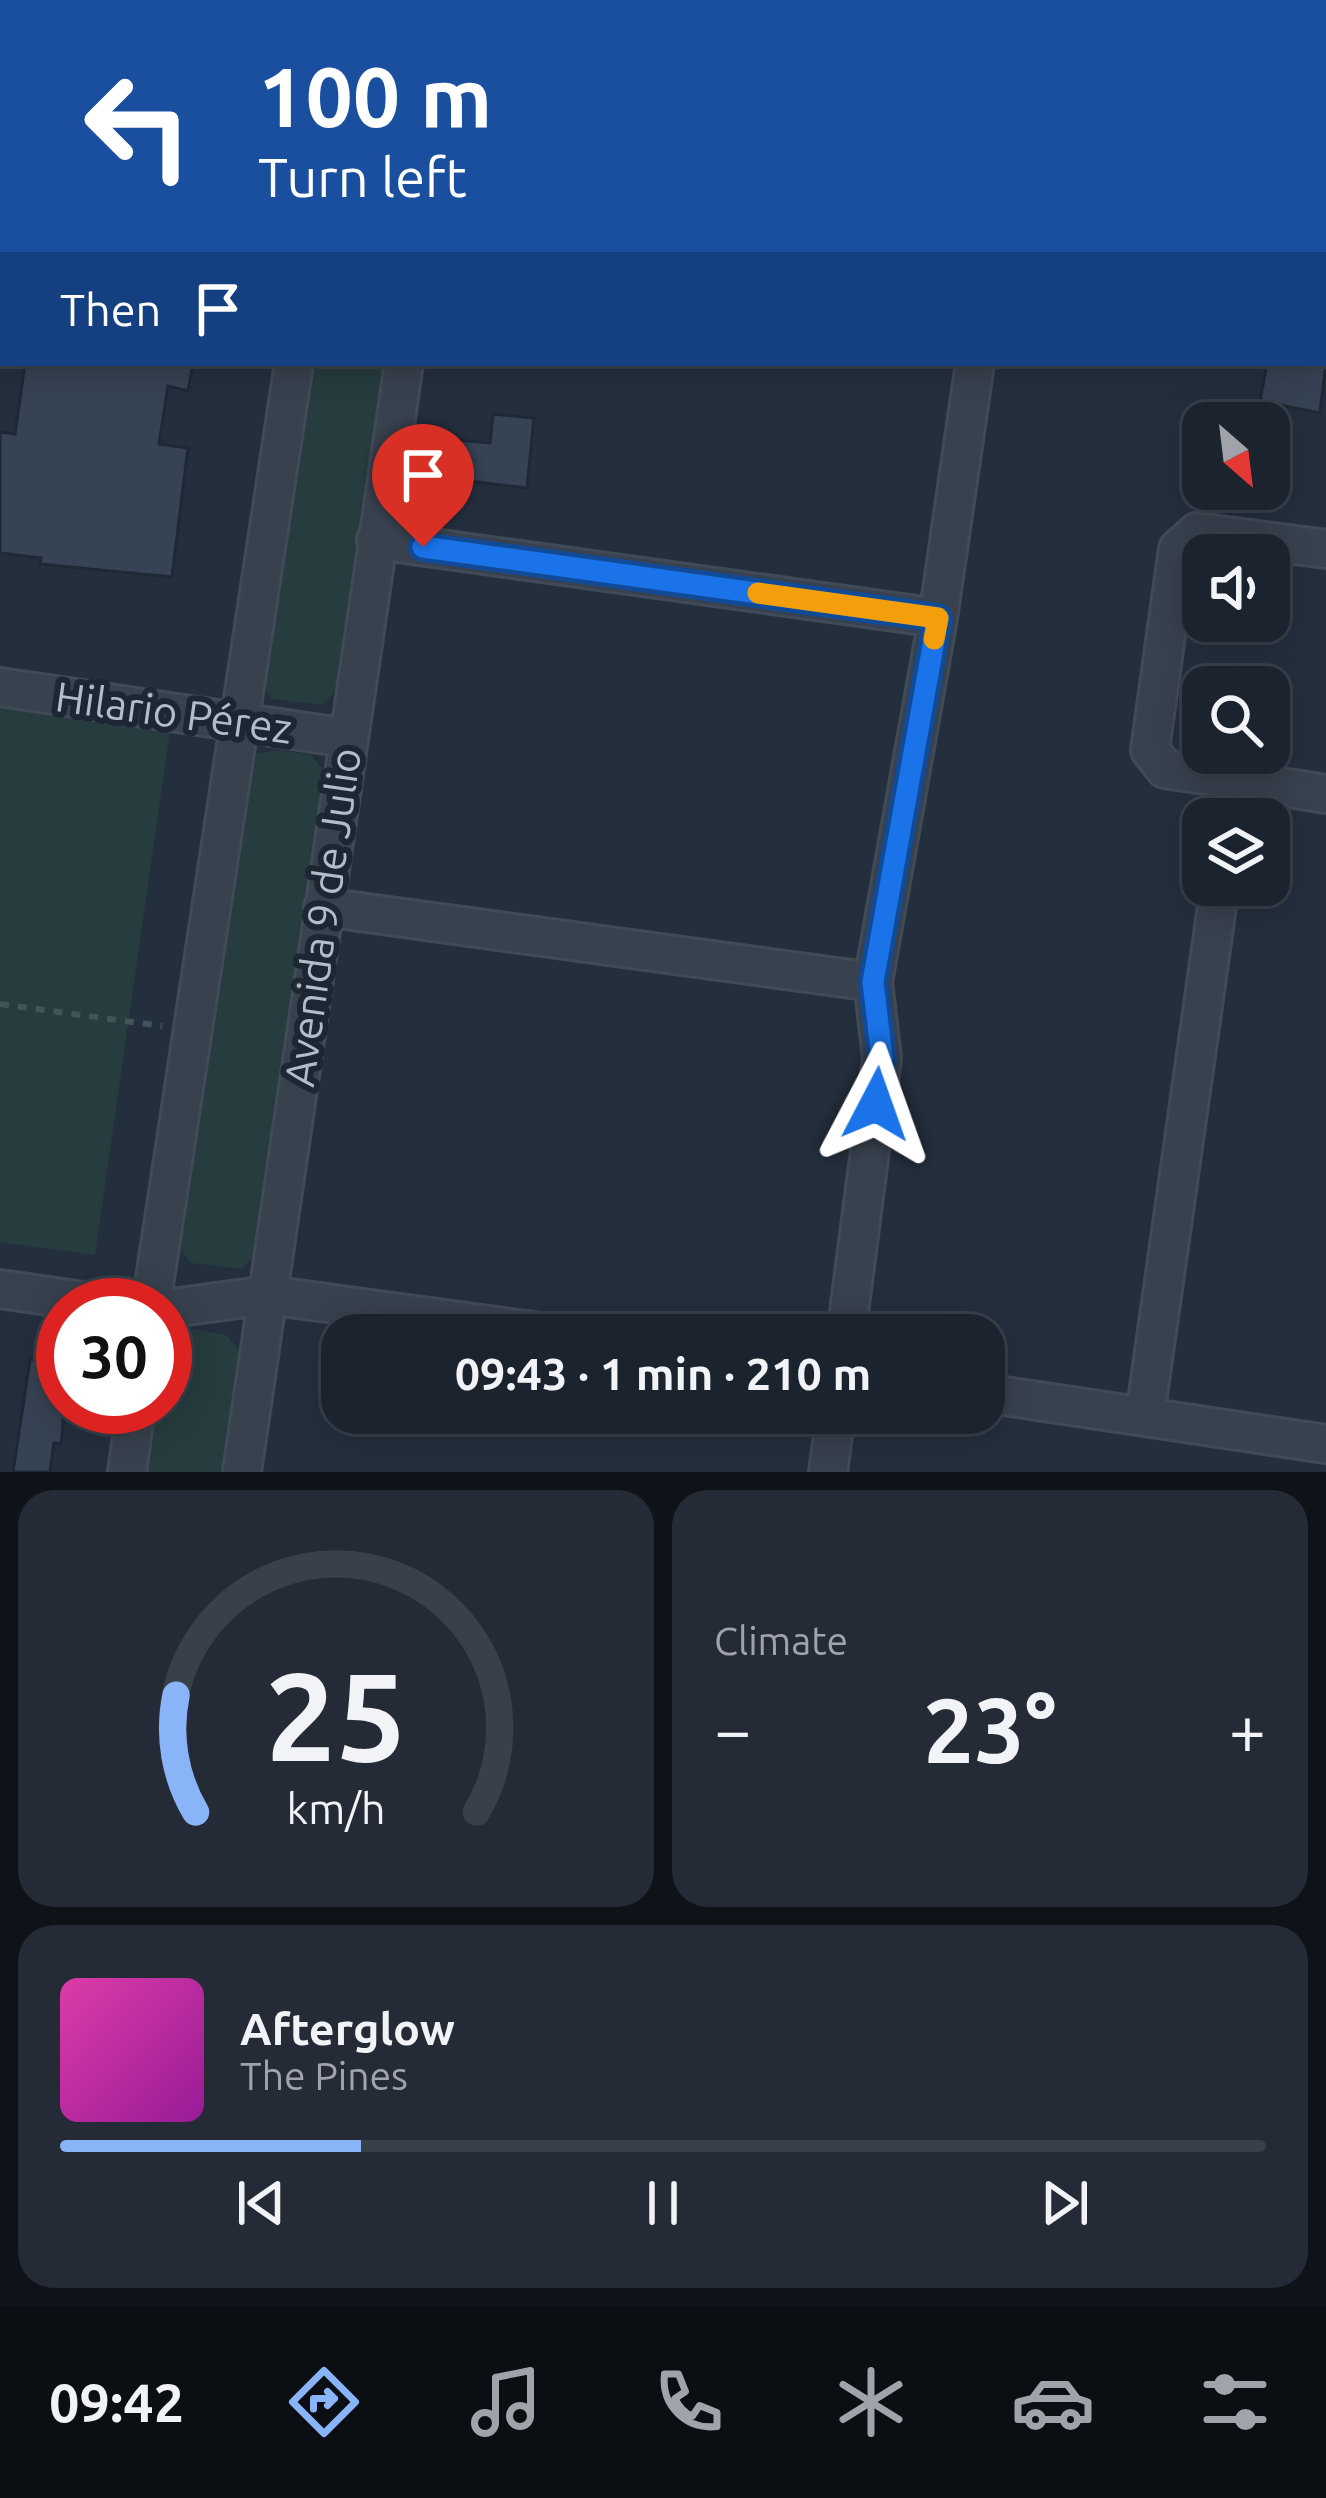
<!DOCTYPE html>
<meta charset="utf-8">
<style>
body{margin:0;font-family:Ubuntu,sans-serif;background:#242b36;color:#f1f3f6;height:100vh;display:flex;flex-direction:column;font-size:45px;white-space:nowrap}
*{box-sizing:border-box;margin:0}
p{font-size:39px;color:#a0a4aa}
.icon{flex:none;width:66px;height:66px;fill:none;stroke:currentColor;stroke-width:2;stroke-linecap:round;stroke-linejoin:round}
.map{position:relative;height:1472px;overflow:hidden}
.side{display:flex;flex-direction:column;gap:18px;padding:18px;background:#0f1319;flex:1}
.side>*{flex:none}
.top-card{position:absolute;left:0px;top:0px;width:1326px;height:366px;box-shadow:0 6px 30px #0003,0 0 0 3px #39404a;background:#1a4fa0;color:#fff;overflow:hidden}
.needle{width:78px;rotate:152deg}
.fabs{position:absolute;left:1182px;top:402px;display:grid;gap:24px}
.fabs a{display:grid;place-items:center;width:108px;height:108px;border-radius:24px;background:#1b232e;box-shadow:0 6px 30px #0003,0 0 0 3px #39404a;font-size:60px}
.speed{position:absolute;left:36px;top:1278px;display:flex;gap:24px;font-size:60px;font-weight:700;text-align:center}
.speed>*{display:grid;place-content:center;width:156px;height:156px;border-radius:50%;background:#1b232e;box-shadow:0 6px 30px #0003,0 0 0 3px #39404a;line-height:1}
.speed .limit{border:18px solid #d22;background:#fff;color:#111}
.pin{position:absolute;display:grid;place-items:center;width:102px;height:102px;color:#fff;margin:-123px -51px;border-radius:50% 50% 50% 0;rotate:-45deg;box-shadow:0 0 12px #0007}
.pin .icon{rotate:45deg}
.me{position:absolute;width:132px;margin:-66px;rotate:4deg;stroke-linejoin:round;filter:drop-shadow(0 0 9px #0008)}
.turn{display:flex;align-items:center;gap:42px;height:252px;padding:0 60px;font-size:54px}
.turn .icon{width:156px;height:156px;stroke-width:2.5}
.turn b{display:block;font-size:84px;line-height:102px}
.then{display:flex;align-items:center;height:114px;padding:0 60px;background:#0003;gap:24px;font-size:45px}
.big{font-size:90px;font-weight:700;line-height:1.1}
.side .widget{flex:1;display:flex;flex-direction:column;justify-content:center;gap:18px;min-width:0;padding:0 42px;border-radius:36px;background:#242b36}
.side .dial{align-items:center;gap:0}
.dial svg{height:312px;overflow:visible;fill:none;stroke:#39404a;stroke-width:7;stroke-linecap:round;text-anchor:middle}
.dial text{fill:#f1f3f6;stroke:none}
.song{display:flex;align-items:center;gap:36px}
.cover{width:144px;height:144px;border-radius:18px;background:linear-gradient(135deg,hsl(320 70% 55%),hsl(300 70% 35%))}
.played{height:12px;border-radius:6px;background:linear-gradient(90deg,#8ab4f8 25%,#39404a 25%)}
.keys{display:flex;justify-content:space-around;direction:ltr}
.heat{display:flex;justify-content:space-between;align-items:center;font-size:66px;direction:ltr}
.side .tiles{flex:1;display:grid;gap:18px;grid-template-columns:1fr 1fr}
.widget:last-child{grid-column:span 2}
.trip{position:absolute;left:321px;top:1314px;width:684px;height:120px;border-radius:36px;background:#1b232e;box-shadow:0 6px 30px #0003,0 0 0 3px #39404a;font-weight:700;line-height:120px;text-align:center}
.dock{display:flex;height:192px;justify-content:space-around;align-items:center;background:#0b0e12;color:#a0a4aa}
.dock .icon{width:84px;height:84px}
.dock .active{color:#8ab4f8}
.dock b{font-size:54px;color:#f1f3f6}
.map>svg:first-child{display:block}
</style>
<div class="map">
<svg width="1326" height="1472" viewBox="0 0 1326 1472">
<rect width="100%" height="100%" fill="#242f3e"/>
<!-- green -->
<path fill="#263c3f" d="M306,363h79l-44,323 -19,19 -50,-6 -16,-21z
M0,701l171,23 -76,531 -95,-13z
M276,750l35,5 15,19 -66,476 -18,19 -51,-6 -16,-22 78,-486z
M192,1329l34,6 18,21 -17,116h-80l10,-65h8l3,-66z"/>
<!-- building -->
<path fill="#364354" stroke="#1f2835" stroke-width="3" d="M25,363h168l-5,28 -20,-5 -9,58 29,4 -16,129 -132,-13 1,-6 -41,-5v-121l15,2z
M1267,363h59l-6,50 -60,-12z
M493,414l41,4 -7,70 -75,-9 4,-39 34,3z
M30,1360l33,4v62l-2,18 -7,-1 -4,29h-37z"/>
<g fill="none" stroke-linecap="round" stroke-linejoin="round">
<defs>
<path id="minor" d="M417,0v3
M381,3l1,-3
M0,58l3,1
M0,105h3
M1323,250h3
M1323,303l3,1
M376,540l562,78
M1326,549l-129,-17 -19,17 -28,201 15,19 161,25
M0,687l347,51
M1229,819l5,-38
M323,907l550,75
M0,1289l111,16
M151,1305l143,-942
M165,1309l103,-14 294,40
M846,1335l36,-277 -9,-76 65,-364 37,-255
M984,1393l342,51
M1145,1416l75,-531
M127,1472l9,-65
M242,1472l162,-1109
M828,1472l8,-59"/>
</defs>
<!-- minor casing -->
<use href="#minor" stroke="#414a57" stroke-width="42"/>
<!-- path -->
<path stroke="#3f5557" stroke-width="6" stroke-dasharray="9 9" stroke-linecap="butt" d="M0,1004l162,22"/>
<!-- minor -->
<use href="#minor" stroke="#38414e" stroke-width="36"/>
</g>
<g fill="none" stroke-linecap="round" stroke-linejoin="round">
<defs>
<path id="route" d="M423,547l515,71 -65,364 9,76 -6,46"/>
</defs>
<!-- route casing -->
<use href="#route" stroke="#114b97" stroke-width="30"/>
<!-- route -->
<use href="#route" stroke="#1a73e8" stroke-width="21"/>
<!-- slow -->
<path stroke="#f59e0b" stroke-width="21" d="M758,593l180,25 -4,21"/>
</g>
<g text-anchor="middle" dominant-baseline="central" stroke-width="12" stroke-linejoin="round" paint-order="stroke">
<!-- street labels -->
<g font-size="42" fill="#b4bcc9" stroke="#1d2633">
<text transform="translate(174 712) rotate(8)">Hilario Pérez</text>
<text transform="translate(322 917) rotate(-82)">Avenida 9 de Julio</text>
</g>
</g>
</svg>
<div class="fabs">
<a><svg class="needle" viewBox="-14 -14 28 28"><path d="M0-13l5 13h-10z" fill="#e53935"/><path d="M0 13l5-13h-10z" fill="#a0a4aa"/></svg></a>
<a><svg class="icon" aria-label="sound" viewBox="0 0 24 24"><path d="M4 9h4l5-4v14l-5-4H4zM17 9q2 3 0 6"/></svg></a>
<a><svg class="icon" aria-label="search" viewBox="0 0 24 24"><circle cx="10" cy="10" r="6"/><path d="M15 15l6 6"/></svg></a>
<a><svg class="icon" aria-label="layers" viewBox="0 0 24 24"><path d="M12 4l9 5-9 5-9-5zM3 14l9 5 9-5"/></svg></a>
</div>
<div class="speed"><div class="limit">30</div></div>
<div class="pin" style="left:423px;top:547px;background:#d93025"><svg class="icon" aria-label="arrive" viewBox="0 0 24 24"><path d="M6 21V4h12l-3 4 3 4H6"/></svg></div>
<svg class="me" style="left:876px;top:1104px" viewBox="-20 -20 40 40"><path d="M0-17L14 15 0 8-14 15z" fill="#1a73e8" stroke="#fff" stroke-width="4"/></svg>
<div class="trip">09:43 · 1 min · 210 m</div>
<div class="top-card">
<div class="turn"><svg class="icon" aria-label="left" viewBox="0 0 24 24"><path d="M17 20v-9H6M10 6l-5 5 5 5"/></svg><div><b>100 m</b>Turn left</div></div>
<div class="then">Then<svg class="icon" aria-label="arrive" viewBox="0 0 24 24"><path d="M6 21V4h12l-3 4 3 4H6"/></svg></div>
</div>
</div>
<section class="side">
<div class="tiles">
<div class="widget dial"><svg viewBox="0 0 100 80">
<path d="M14 69A42 42 0 1 1 86 69"/>
<path d="M14 69A42 42 0 0 1 9 39" stroke="#8ab4f8"/>
<text x="50" y="56" font-size="32" font-weight="700">25</text>
<text x="50" y="72" font-size="11">km/h</text>
</svg></div>
<div class="widget"><p>Climate</p>
<div class="heat"><a>−</a><b class="big">23°</b><a>+</a></div>
</div>
<div class="widget">
<div class="song"><i class="cover"></i><div><b>Afterglow</b><p>The Pines</p></div></div>
<div class="played"></div>
<div class="keys"><svg class="icon" aria-label="previous" viewBox="0 0 24 24"><path d="M18 5L8 12l10 7zM5 5v14"/></svg><svg class="icon" aria-label="pause" viewBox="0 0 24 24"><path d="M8 5v14M16 5v14"/></svg><svg class="icon" aria-label="next" viewBox="0 0 24 24"><path d="M6 5l10 7-10 7zM19 5v14"/></svg></div>
</div>
</div>
</section>
<nav class="dock">
<b>09:42</b>
<svg class="icon active" aria-label="directions" viewBox="0 0 24 24"><path d="M12 3l9 9-9 9-9-9zM9 14v-3h6M13 9l2 2-2 2"/></svg>
<svg class="icon" aria-label="music" viewBox="0 0 24 24"><path d="M9 18V5l10-2v13"/><circle cx="6" cy="18" r="3"/><circle cx="16" cy="16" r="3"/></svg>
<svg class="icon" aria-label="phone" viewBox="0 0 24 24"><path d="M5 4h4l2 5-3 2q2 4 5 5l2-3 5 2v4C11 20 4 13 5 4z"/></svg>
<svg class="icon" aria-label="climate" viewBox="0 0 24 24"><path d="M12 3v18M4 7l16 10M4 17L20 7"/></svg>
<svg class="icon" aria-label="car" viewBox="0 0 24 24"><path d="M5 17H2v-5l4-1 3-4h7l3 4 3 1v5h-3M9 17h6M6 11h13"/><circle cx="7" cy="17" r="2"/><circle cx="17" cy="17" r="2"/></svg>
<svg class="icon" aria-label="filters" viewBox="0 0 24 24"><path d="M4 7h16M4 17h16"/><circle cx="9" cy="7" r="2"/><circle cx="15" cy="17" r="2"/></svg>
</nav>
